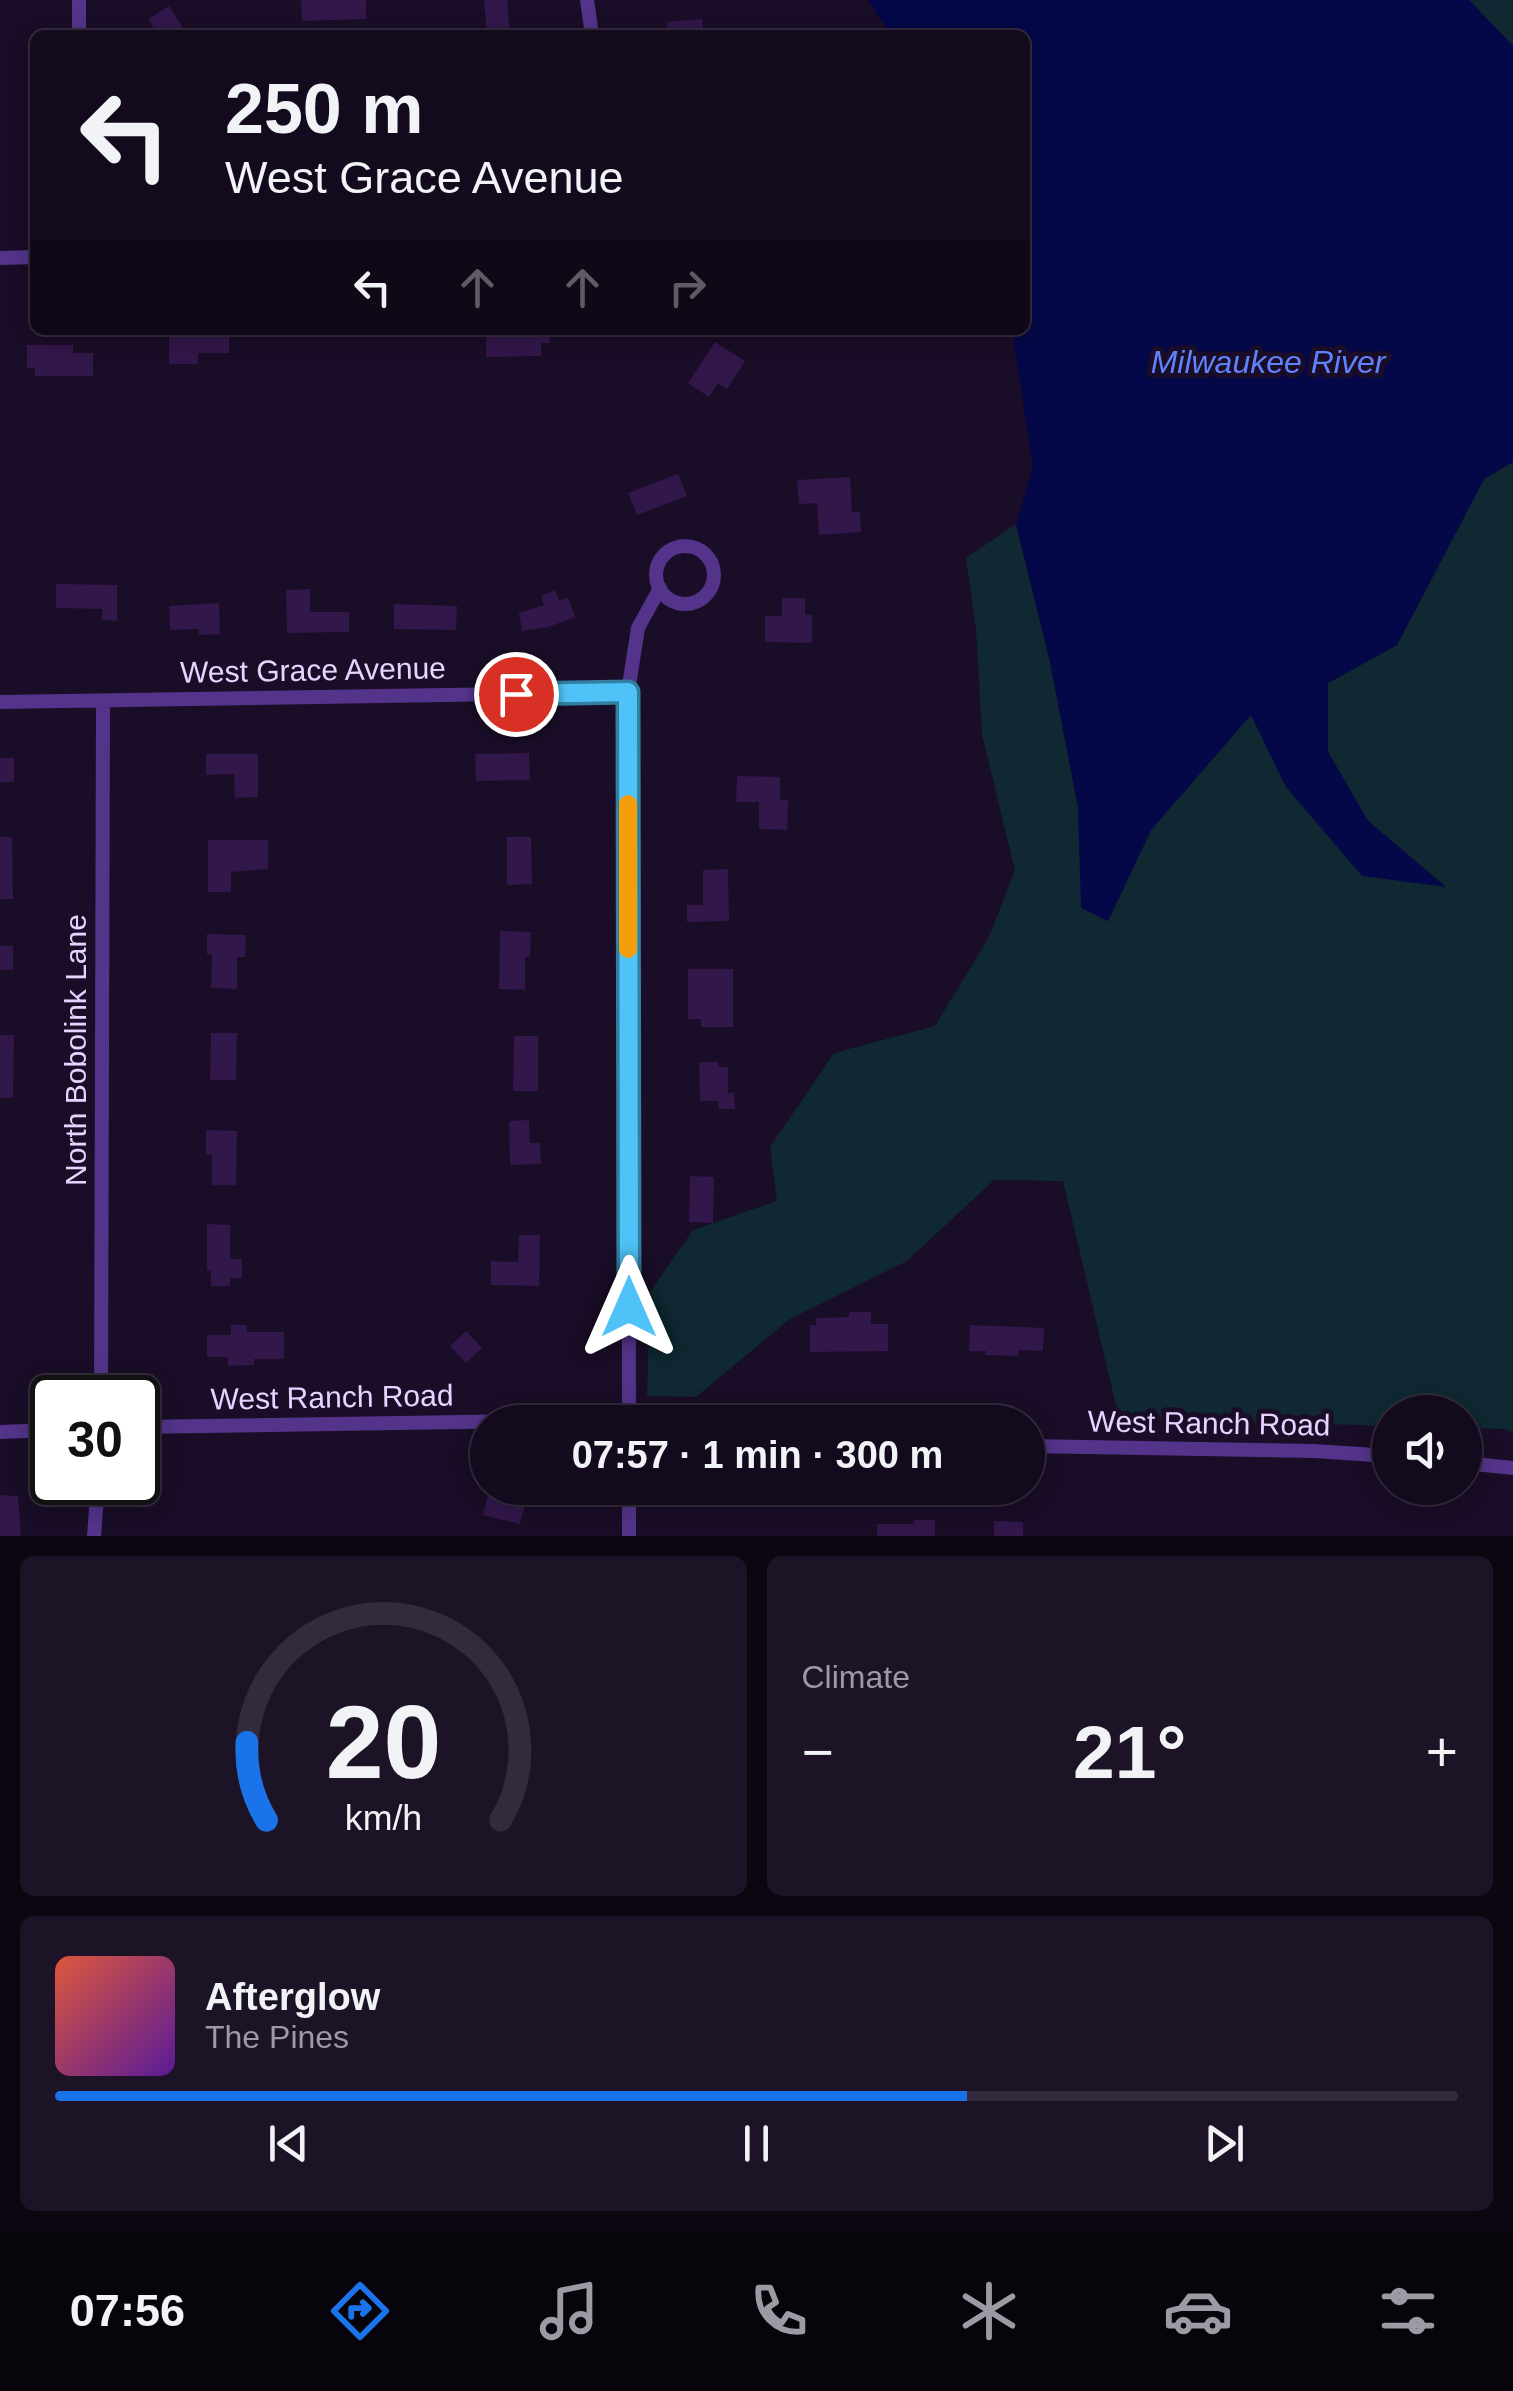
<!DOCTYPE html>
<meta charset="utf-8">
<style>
body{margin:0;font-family:Arial,sans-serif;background:#1d1326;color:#f1f3f6;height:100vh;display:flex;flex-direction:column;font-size:38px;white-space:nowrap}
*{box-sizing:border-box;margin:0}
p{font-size:32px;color:#9d9aa4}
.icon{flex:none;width:55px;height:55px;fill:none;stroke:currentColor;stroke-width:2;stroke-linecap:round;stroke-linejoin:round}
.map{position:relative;height:1536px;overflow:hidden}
.drawer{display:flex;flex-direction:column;gap:20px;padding:20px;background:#0b0610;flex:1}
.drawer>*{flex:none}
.hud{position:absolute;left:30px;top:30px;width:1000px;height:305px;border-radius:15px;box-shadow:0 5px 25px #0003,0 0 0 2px #332b3b;background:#140a1d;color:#f1f3f6;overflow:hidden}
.tools{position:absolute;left:1372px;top:1395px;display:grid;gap:20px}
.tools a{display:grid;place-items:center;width:110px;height:110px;border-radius:50%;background:#140a1d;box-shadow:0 5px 25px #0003,0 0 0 2px #332b3b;font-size:50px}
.speed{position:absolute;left:30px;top:1375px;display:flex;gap:20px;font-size:50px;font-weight:700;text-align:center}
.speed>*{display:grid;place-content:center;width:130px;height:130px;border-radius:50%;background:#140a1d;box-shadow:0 5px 25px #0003,0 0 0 2px #332b3b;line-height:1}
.speed .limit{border:5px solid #111;border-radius:15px;background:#fff;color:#111}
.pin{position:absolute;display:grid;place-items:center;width:85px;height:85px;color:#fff;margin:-42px;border:5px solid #fff;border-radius:50%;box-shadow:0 2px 10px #0007}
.me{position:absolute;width:110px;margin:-55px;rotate:0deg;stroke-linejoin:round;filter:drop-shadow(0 0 8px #0008)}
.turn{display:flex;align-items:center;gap:35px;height:210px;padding:0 30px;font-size:45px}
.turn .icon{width:130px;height:130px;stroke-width:2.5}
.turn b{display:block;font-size:70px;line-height:85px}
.lanes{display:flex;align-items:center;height:95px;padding:0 30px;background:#0003;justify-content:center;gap:50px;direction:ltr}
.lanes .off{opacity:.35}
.big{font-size:75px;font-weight:700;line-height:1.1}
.drawer .tile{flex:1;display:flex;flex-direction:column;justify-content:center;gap:15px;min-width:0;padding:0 35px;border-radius:15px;background:#1d1326}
.drawer .dial{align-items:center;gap:0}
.dial svg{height:260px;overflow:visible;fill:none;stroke:#332b3b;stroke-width:7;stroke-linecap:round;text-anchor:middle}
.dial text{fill:#f1f3f6;stroke:none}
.song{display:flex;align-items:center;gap:30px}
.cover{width:120px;height:120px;border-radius:15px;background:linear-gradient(135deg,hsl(10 70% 55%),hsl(270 70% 35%))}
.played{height:10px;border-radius:5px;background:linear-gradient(90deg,#1a73e8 65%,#332b3b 65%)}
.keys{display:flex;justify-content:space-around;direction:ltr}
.heat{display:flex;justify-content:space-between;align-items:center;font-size:55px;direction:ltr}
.drawer .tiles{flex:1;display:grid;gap:20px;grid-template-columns:1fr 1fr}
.tile:last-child{grid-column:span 2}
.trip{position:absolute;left:470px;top:1405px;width:575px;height:100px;border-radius:50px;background:#140a1d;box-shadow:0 5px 25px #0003,0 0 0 2px #332b3b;font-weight:700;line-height:100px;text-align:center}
.tabs{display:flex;height:160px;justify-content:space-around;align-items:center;background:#08040c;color:#9d9aa4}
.tabs .icon{width:70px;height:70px}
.tabs .active{color:#1a73e8}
.tabs b{font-size:45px;color:#f1f3f6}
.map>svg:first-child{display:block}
</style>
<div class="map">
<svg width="1513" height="1536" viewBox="0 0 1513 1536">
<rect width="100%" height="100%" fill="#1a0d27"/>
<!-- green -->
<path fill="#0f2831" d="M1469,0h44v46z
M1513,462v971l-8,-4 -40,-1v-16h-75v14l-271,-8 -56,-237 -69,-1 -87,81 -117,58 -94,78 -49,-1 3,-104 43,-62 84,-29 -7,-54 64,-94 101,-27 54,-89 26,-67 -33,-135 -6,-106 -10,-71 50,-34 34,138 28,145 4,101 26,13 43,-91 100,-116 35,73 158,98 -76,-64 -40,-69v-69l69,-38 87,-166z"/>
<!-- water -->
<path fill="#050848" d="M868,0h601l44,46v416l-29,17 -87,166 -69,38v69l40,69 78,66 -84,-11 -76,-89 -35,-72 -100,115 -43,91 -27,-13 -3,-101 -28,-145 -34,-138 17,-57 -21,-137h13v-295h-134z"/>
<!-- building -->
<path fill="#32174a" d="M301,0h65v19l-64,2z
M484,0h23l3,35h-23z
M169,6l19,29h-30l-10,-16z
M702,19l2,16h-36l-1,-13z
M169,330h60v23h-31v11h-29z
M486,330h63l1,13h-9v13l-55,1z
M715,342l30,19 -18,28 -9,-6 -9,14 -21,-14z
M27,345h46v8h20v23h-58v-8h-8z
M678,474l9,22 -50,19 -9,-22z
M850,477l2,35h8l1,20 -42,3 -2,-32 -18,1 -2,-24z
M56,584l61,1v36l-15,-1v-11l-46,-1z
M310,589v23h39v20l-62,1 -1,-43z
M555,590l4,11 9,-4 7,20 -26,10 -27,4 -3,-18 25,-8 -3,-9z
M782,598h23v17h7v28l-47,-1v-26h17z
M219,603l1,31 -21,1v-6l-29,1 -1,-24z
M394,604l63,2 -1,24 -62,-1z
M529,753l1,27 -54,1 -1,-27z
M206,754h52v43l-23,1 -1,-24 -28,1z
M0,758h14v24h-14z
M737,776l43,1v23h8l-1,30 -28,-1v-27h-23z
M0,837h12l1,62h-13z
M507,837h24l1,47 -25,1z
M208,840h60v29l-37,3v20h-23z
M728,869l1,52 -42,1v-17h16v-35z
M500,931l31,1 -1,25h-5v33l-26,-1z
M207,934l39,1 -1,22h-8v32l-26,-1 1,-34h-5z
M0,946h13v24h-13z
M688,969h45v58h-32v-8h-13z
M211,1033h26l-1,47h-26z
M0,1035h14l-1,63h-13z
M514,1036h24v55h-25z
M699,1062h19v5h10v26l6,-1 1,17h-16l-1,-8h-18z
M529,1120l1,23h10l1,21 -31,1 -1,-44z
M206,1130l31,1 -1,54h-24v-30h-6z
M690,1176l24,1 -1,46 -24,-1z
M207,1224l23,1v34h12v19h-12v8h-19v-15l-4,-1z
M519,1235h21l-1,51 -48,-1v-24l27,1z
M849,1312h22v12h17v27l-78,1v-27h6v-7l33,-1z
M231,1325h16v7h37v27h-30v6l-26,1v-9h-21v-22h24z
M970,1325l74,3 -1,23 -24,-1 -1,6 -33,-1 1,-4h-17z
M466,1331l16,17 -16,15 -16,-17z
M489,1492l37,9 -6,23 -37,-9z
M0,1495l18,1 3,40h-21z
M914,1520h21v16h-58v-12h37z
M994,1521l29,1v14h-29z"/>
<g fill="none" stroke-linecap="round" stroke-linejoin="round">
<!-- minor -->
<path stroke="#53348a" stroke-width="14" d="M79,0v35
M587,0l5,35
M0,258l35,-1
M656 575a29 29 0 1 1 58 0a29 29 0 1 1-58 0Z
M0,702l628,-10
M101,1398l2,-696
M629,1422l-1,-730 10,-64 22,-40
M138,1427l450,-7 43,2
M0,1432l52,-2
M1028,1446l286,5 76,5
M1465,1463l48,5
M94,1536l4,-54
M629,1536v-48"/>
</g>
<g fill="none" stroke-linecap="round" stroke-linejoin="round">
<defs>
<path id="route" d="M516,694l112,-2 1,615"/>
</defs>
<!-- route casing -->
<use href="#route" stroke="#337fa1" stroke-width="25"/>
<!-- route -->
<use href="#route" stroke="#4fc3f7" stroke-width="18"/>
<!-- slow -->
<path stroke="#f59e0b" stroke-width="18" d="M628,804v145"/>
</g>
<g text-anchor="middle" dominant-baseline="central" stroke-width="10" stroke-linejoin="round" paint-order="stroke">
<!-- street labels -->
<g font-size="30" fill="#e6d3ff" stroke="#1a0d27">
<text transform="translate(313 670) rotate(-1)">West Grace Avenue</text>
<text transform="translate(75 1050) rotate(-90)">North Bobolink Lane</text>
<text transform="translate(332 1397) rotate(-1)">West Ranch Road</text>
<text transform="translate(1209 1423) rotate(1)">West Ranch Road</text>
</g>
<!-- water labels -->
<g font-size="32" font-style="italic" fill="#6182ff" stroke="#1a0d27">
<text x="1268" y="362">Milwaukee River</text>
</g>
</g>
</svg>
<div class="tools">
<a><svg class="icon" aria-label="sound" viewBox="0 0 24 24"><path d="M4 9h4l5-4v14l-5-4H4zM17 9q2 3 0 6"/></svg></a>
</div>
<div class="speed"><div class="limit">30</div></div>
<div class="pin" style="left:516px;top:694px;background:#d93025"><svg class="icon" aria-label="arrive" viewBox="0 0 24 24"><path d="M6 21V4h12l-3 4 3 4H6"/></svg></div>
<svg class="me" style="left:629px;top:1307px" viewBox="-20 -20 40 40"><path d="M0-17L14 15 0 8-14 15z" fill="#4fc3f7" stroke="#fff" stroke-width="4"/></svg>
<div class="trip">07:57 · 1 min · 300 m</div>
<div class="hud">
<div class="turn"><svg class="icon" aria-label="left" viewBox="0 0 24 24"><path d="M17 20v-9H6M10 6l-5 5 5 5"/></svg><div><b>250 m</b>West Grace Avenue</div></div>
<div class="lanes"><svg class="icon" aria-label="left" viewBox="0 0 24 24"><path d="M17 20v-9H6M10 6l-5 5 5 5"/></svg><svg class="icon off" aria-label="ahead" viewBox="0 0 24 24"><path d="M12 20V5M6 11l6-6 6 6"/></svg><svg class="icon off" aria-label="ahead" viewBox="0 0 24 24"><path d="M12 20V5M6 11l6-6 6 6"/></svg><svg class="icon off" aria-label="right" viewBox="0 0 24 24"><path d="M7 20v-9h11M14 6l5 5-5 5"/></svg></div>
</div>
</div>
<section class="drawer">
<div class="tiles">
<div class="tile dial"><svg viewBox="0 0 100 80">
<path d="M14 69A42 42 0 1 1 86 69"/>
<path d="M14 69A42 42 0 0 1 8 45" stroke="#1a73e8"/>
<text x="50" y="56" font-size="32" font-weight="700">20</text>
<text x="50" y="72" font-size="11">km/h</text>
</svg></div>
<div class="tile"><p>Climate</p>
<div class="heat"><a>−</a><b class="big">21°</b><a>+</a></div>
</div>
<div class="tile">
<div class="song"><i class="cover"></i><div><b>Afterglow</b><p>The Pines</p></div></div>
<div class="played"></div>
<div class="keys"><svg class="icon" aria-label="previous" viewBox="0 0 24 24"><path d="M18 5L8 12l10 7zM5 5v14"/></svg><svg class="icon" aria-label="pause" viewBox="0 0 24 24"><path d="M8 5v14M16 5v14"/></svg><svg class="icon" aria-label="next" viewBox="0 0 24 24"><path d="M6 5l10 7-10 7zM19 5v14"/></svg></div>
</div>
</div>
</section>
<nav class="tabs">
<b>07:56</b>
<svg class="icon active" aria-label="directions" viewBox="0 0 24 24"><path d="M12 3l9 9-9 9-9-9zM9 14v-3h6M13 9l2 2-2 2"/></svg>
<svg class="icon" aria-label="music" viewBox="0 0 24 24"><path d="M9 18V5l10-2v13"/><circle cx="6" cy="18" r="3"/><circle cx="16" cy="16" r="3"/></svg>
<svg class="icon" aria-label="phone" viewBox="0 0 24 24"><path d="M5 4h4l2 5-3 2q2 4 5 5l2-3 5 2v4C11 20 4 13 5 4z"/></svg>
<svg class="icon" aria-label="climate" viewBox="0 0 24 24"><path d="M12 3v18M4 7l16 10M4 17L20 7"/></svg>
<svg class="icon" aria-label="car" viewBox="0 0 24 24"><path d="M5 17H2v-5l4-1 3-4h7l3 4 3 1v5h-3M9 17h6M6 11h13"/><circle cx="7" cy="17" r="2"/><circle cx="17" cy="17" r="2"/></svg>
<svg class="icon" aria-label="filters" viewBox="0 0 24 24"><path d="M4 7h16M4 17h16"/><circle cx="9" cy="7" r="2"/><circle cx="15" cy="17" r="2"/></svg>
</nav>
